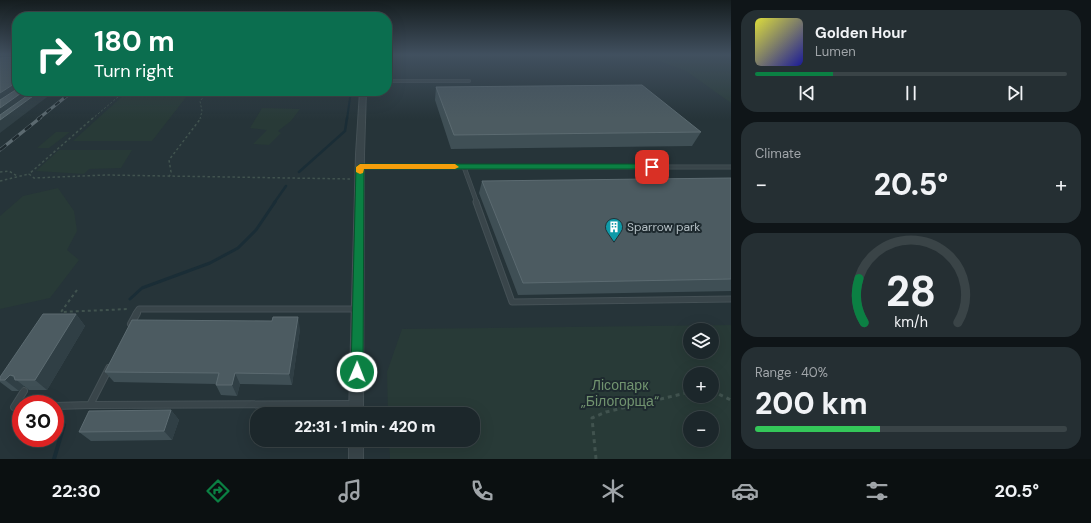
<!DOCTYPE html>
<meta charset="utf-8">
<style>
body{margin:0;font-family:"DM Sans",sans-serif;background:#252f33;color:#f1f3f6;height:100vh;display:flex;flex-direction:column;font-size:15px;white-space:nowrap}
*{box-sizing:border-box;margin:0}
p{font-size:13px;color:#a0a5a9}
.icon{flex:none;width:22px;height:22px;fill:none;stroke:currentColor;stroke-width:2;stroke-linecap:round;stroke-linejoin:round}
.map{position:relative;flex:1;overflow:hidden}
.panel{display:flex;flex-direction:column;gap:10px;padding:10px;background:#0f1518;width:360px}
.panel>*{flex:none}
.top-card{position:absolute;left:12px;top:12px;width:380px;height:84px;border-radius:16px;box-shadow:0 4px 16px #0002,0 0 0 1px #3a4447;background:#0b6e4f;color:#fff;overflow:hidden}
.controls{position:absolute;left:683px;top:323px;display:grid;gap:8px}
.controls a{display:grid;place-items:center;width:36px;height:36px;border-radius:50%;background:#1c272b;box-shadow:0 4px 16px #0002,0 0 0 1px #3a4447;font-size:20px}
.speed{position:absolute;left:12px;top:395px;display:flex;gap:8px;font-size:20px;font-weight:700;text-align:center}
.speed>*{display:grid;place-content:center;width:52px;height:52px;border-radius:50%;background:#1c272b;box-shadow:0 4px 16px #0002,0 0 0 1px #3a4447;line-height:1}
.speed .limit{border:6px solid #d22;background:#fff;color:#111}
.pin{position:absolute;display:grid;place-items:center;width:34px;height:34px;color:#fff;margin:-17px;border-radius:8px;box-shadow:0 2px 6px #0006}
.me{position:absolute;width:44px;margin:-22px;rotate:1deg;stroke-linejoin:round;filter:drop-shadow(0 0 3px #0008)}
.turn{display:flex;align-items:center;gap:14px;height:84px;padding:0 16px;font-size:18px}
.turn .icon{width:52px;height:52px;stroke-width:2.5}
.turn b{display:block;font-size:28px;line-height:34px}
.big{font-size:30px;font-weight:800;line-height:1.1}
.panel .widget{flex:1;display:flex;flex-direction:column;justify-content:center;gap:6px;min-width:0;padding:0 14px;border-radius:16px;background:#252f33}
.panel .dial{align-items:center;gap:0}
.dial svg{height:104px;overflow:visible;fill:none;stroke:#3a4447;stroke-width:7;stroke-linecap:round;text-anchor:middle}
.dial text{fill:#f1f3f6;stroke:none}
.song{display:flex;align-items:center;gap:12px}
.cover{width:48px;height:48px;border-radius:6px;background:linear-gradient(135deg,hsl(60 70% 55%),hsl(240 70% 35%))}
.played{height:4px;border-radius:2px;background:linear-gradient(90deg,#0b8043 25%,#3a4447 25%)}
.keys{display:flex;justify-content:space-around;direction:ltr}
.heat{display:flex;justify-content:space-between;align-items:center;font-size:22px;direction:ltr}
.charge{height:6px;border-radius:3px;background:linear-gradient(90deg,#34c759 40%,#3a4447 0)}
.trip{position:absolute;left:250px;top:407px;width:230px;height:40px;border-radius:16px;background:#1c272b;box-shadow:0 4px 16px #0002,0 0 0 1px #3a4447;font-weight:800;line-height:40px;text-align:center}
.dock{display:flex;height:64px;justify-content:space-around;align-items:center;background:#0b1011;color:#a0a5a9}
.dock .icon{width:28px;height:28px}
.dock .on{color:#0b8043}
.dock b{font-size:18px;color:#f1f3f6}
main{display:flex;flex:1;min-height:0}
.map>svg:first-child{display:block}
</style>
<main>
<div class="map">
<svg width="731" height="459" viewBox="0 0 731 459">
<rect width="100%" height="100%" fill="#263439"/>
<!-- green -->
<path fill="#283a37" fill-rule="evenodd" d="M643,55h75l13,5v43l-45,-32z
M128,91h62l-3,5 -35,45h-79z
M262,108l38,1 -9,12 -13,10 3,2 -12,12 -16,-1 14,-14 -17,-2z
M56,132h14l-21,16h-12z
M59,150h73l-11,18 -32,1 -5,5 -48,-3z
M58,188l16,23 3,20 -10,19 12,10 -29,38 -50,11v-93l23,-20z
M731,325v134h-341l-1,-19h84v-26h-85l-1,-42 15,-43zM690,330h22v22h-22zM690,374h22v22h-22zM690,418h22v22h-22z"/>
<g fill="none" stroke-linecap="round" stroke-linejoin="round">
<!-- stream-far3 -->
<path stroke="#1a2d36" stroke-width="2" d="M387,63l5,-8
M347,119l4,-28"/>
<!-- stream-far2 -->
<path stroke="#1a2d36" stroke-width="2.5" d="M299,172l46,-41 2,-13
M274,203l12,-17"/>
<!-- stream-far1 -->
<path stroke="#1a2d36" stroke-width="3" d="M130,299l12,-11 68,-25 28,-15 18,-18 19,-28"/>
<!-- stream -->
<path stroke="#1a2d36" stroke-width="4" d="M54,459l10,-34"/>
<defs>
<path id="service-far3" d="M387,81h82"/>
<path id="service-far2" d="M360,167h371
M464,167l13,36"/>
<path id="service-far1" d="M476,202l36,100 219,-3
M136,314l3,-5h218"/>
<path id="service" d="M131,324l6,-11
M109,368l-19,37 265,-1
M55,406l35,-1
M21,407h-7l10,-16"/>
<path id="minor" d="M360,91h6l-2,63 -1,260h-14l7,-260z
M349,440h14v19h-14z"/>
</defs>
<!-- service-far3 casing -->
<use href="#service-far3" stroke="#455156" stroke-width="4"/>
<!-- service-far2 casing -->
<use href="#service-far2" stroke="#455156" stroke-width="5"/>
<!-- service-far1 casing -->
<use href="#service-far1" stroke="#455156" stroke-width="7"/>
<!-- service casing -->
<use href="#service" stroke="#455156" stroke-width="8"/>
<!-- minor casing -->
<use href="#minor" stroke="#455156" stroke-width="2"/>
<!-- path-far3 -->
<path stroke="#41534f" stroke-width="1" stroke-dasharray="2 2" stroke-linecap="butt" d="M92,119l33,-28
M200,119l2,-8 -2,-10 9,-10"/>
<!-- path-far2 -->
<path stroke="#41534f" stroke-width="1.5" stroke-dasharray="2.5 2.5" stroke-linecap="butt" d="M93,118l-64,56 5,4 72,-3 245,4
M0,172l9,-1 8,5
M169,177l2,-5 -2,-12 32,-42
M0,181l29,-7"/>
<!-- path-far1 -->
<path stroke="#41534f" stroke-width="2" stroke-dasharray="3 3" stroke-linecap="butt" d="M77,290l-16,22 68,-3"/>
<!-- path -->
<path stroke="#41534f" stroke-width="3" stroke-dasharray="4 4" stroke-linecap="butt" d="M712,391l19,9
M596,459l-4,-41 14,-6 84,-20"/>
<!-- service-far3 -->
<use href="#service-far3" stroke="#39454a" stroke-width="3"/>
<!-- service-far2 -->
<use href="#service-far2" stroke="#39454a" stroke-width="3.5"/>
<!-- service-far1 -->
<use href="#service-far1" stroke="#39454a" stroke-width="5"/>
<!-- service -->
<use href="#service" stroke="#39454a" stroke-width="6"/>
<!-- minor -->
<use href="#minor" fill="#39454a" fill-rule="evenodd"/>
<defs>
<path id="rail-far1" d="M38,119l35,-28"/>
<path id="rail" d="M0,150l40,-32"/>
</defs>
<!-- rail-far1 casing -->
<use href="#rail-far1" stroke="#5c6a70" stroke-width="3"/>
<!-- rail casing -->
<use href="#rail" stroke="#5c6a70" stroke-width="3.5"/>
<!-- rail-far1 -->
<use href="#rail-far1" stroke="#1e2a2f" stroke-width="2" stroke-dasharray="5.5" stroke-linecap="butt"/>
<!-- rail -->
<use href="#rail" stroke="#1e2a2f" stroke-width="2.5" stroke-dasharray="8" stroke-linecap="butt"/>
</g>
<!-- wall -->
<path fill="#3f4f55" d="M436,87l265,45 -9,14 -241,3 -16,-49z
M731,178v113l-213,4 -39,-102 3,-12z
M76,314l9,12 -38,64h-18l-5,-4 -5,5h-7l-12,-9v-5z
M300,329l-8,56 -52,-1 -3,12 -16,-1 -5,-10v-1l-102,-2 -9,-10z
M171,410l8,10 -7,20 -81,1 -12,-9z"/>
<!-- shaded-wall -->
<path fill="#303f45" d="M17,82v9l-17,13v-11z
M24,91h31l-55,42v-25z
M76,314l9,12 -38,64 -12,-10z
M298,317l2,12 -8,56 -3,-11z
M235,373l5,11 -3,12 -5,-11z
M10,375l14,11 -5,5 -14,-11z
M171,410l8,10 -7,20 -8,-9z"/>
<!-- building -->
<path fill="#4c5b61" stroke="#5c6b71" d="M17,57v25l-17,11v-35z
M642,85l59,47 -247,3 -18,-48z
M17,89v2h7l-24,17v-8z
M34,91h6l-40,29v-5z
M731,178v101l-208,4 -41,-102z
M43,314h33l-41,66h-20l-1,-4 -4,-1 -5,5h-5v-3z
M273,317h25l-9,57 -54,-1 -3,12h-16l3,-12 -114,-1 27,-52 140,1z
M171,410l-7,21 -85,1 10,-21z"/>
<!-- sky -->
<linearGradient id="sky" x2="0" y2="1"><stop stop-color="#151d1f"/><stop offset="0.46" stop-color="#41505f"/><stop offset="1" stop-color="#41505f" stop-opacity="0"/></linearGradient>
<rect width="731" height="119" fill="url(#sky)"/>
<!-- route -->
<path fill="#0b8043" stroke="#07532c" d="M360,164h292l4,3 -4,2h-288l-1,203 -1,4 -5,2 -4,-2 -2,-4 5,-205z"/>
<!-- slow -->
<path fill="#f59e0b" d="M360,164h95l4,3 -4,2h-91l-1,4 -3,1 -4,-2v-5z"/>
<!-- icons -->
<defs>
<symbol id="building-pin" viewBox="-11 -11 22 30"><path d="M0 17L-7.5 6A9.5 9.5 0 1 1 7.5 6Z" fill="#0f9aa8" stroke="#1e2a2f"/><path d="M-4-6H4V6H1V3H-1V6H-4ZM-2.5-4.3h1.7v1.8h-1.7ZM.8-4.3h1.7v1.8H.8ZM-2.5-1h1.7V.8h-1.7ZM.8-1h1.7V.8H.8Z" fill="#fff"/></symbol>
</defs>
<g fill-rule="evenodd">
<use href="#building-pin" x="604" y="217" width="20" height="27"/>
</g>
<g text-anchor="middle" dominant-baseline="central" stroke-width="4" stroke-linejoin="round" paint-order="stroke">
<!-- poi labels -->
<g font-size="12" fill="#b5c0c5" stroke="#1e2a2f" text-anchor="start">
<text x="627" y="227">Sparrow park</text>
</g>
<!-- near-park labels -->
<g font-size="14" fill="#71936f" stroke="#1e2a2f">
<text x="620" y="385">Лісопарк<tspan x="620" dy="16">„Білогорща“</tspan></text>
</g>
</g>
</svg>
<div class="controls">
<a><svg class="icon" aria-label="layers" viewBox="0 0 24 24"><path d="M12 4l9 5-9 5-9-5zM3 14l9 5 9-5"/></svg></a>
<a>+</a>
<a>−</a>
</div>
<div class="speed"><div class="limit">30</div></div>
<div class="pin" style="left:652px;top:167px;background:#d93025"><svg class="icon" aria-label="arrive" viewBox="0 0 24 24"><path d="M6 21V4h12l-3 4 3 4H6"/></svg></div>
<svg class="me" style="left:357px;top:372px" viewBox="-20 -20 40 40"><circle r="17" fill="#0b8043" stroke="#fff" stroke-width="3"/><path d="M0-11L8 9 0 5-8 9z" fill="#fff"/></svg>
<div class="trip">22:31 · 1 min · 420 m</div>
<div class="top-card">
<div class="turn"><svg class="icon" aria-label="right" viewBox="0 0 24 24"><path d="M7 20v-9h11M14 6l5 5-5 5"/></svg><div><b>180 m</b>Turn right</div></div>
</div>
</div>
<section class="panel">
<div class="widget">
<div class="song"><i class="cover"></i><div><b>Golden Hour</b><p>Lumen</p></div></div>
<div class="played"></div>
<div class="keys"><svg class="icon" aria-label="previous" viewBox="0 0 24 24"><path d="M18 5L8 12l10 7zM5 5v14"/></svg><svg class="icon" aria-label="pause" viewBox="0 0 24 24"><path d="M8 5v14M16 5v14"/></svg><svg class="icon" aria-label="next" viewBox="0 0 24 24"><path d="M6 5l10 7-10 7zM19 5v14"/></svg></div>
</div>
<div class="widget"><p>Climate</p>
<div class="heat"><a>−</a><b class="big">20.5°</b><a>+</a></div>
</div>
<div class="widget dial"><svg viewBox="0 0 100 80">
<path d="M14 69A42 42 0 1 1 86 69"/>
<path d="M14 69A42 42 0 0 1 10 35" stroke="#0b8043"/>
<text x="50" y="56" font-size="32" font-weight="700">28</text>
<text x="50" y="72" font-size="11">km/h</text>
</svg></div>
<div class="widget"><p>Range · 40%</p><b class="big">200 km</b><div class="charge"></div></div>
</section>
</main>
<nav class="dock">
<b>22:30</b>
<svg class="icon on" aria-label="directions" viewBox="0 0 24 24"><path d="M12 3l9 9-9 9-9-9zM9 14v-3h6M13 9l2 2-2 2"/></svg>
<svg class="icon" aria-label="music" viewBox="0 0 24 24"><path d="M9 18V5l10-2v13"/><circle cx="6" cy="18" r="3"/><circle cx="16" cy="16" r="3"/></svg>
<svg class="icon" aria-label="phone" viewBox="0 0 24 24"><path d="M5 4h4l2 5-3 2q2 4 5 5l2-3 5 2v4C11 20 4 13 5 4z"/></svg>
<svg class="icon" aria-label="climate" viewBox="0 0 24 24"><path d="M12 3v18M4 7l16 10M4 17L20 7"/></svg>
<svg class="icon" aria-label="car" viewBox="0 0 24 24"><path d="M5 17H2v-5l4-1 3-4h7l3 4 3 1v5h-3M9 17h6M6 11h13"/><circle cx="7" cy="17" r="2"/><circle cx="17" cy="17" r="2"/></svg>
<svg class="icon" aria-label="filters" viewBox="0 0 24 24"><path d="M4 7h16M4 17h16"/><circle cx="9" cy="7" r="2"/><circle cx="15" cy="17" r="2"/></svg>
<b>20.5°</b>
</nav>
